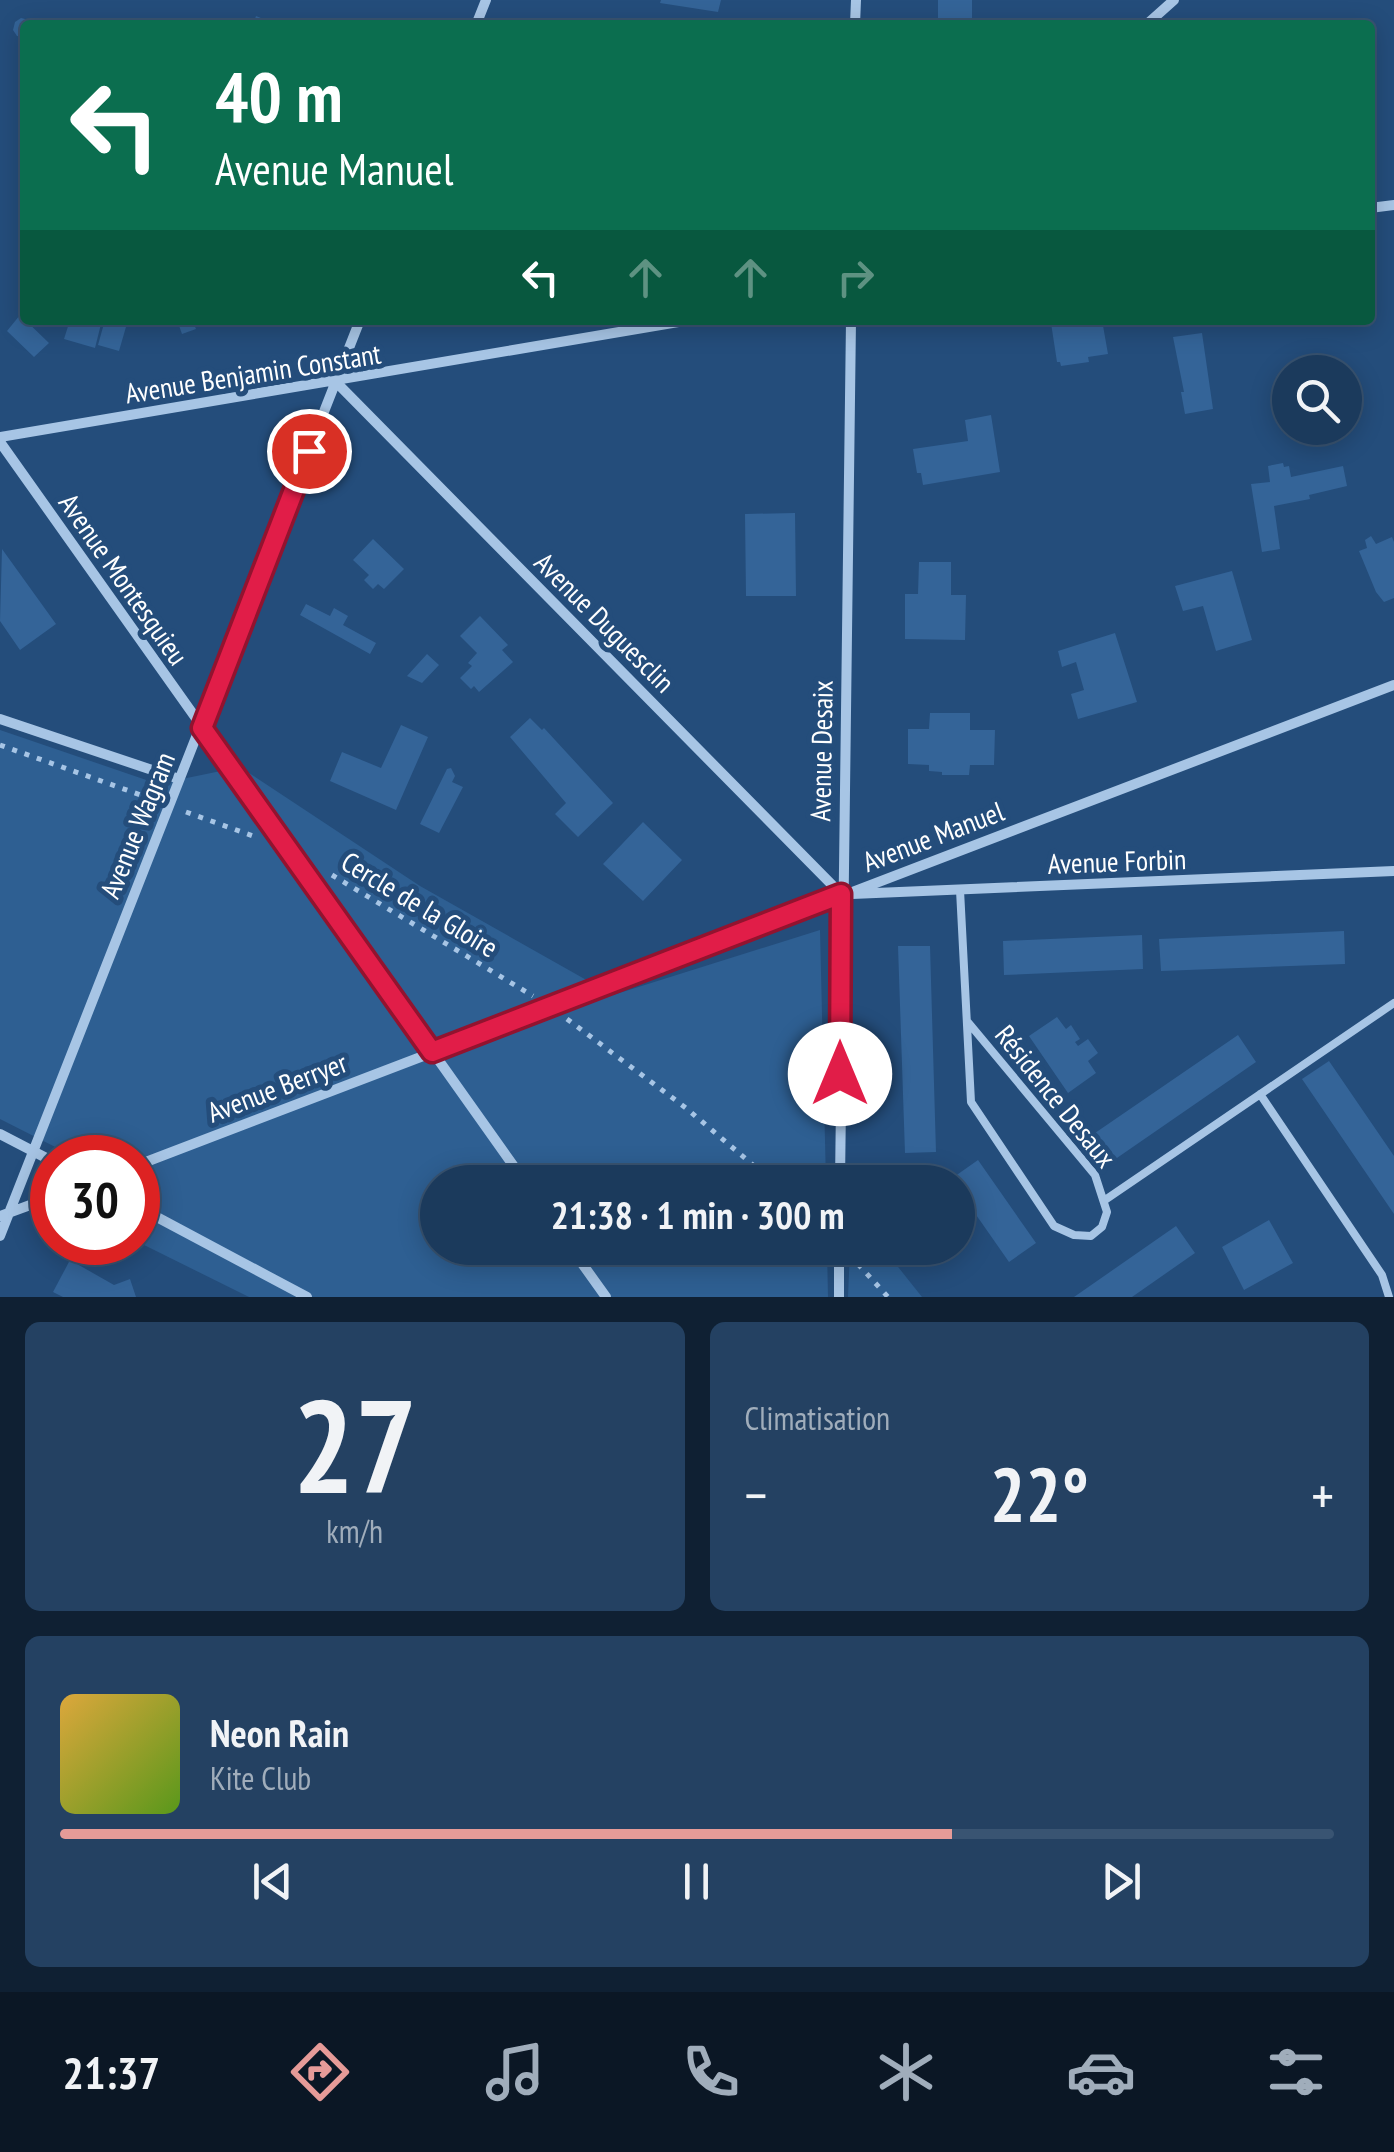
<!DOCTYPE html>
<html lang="fr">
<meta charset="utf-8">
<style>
body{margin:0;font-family:"PT Sans Narrow",sans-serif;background:#244162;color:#f1f3f6;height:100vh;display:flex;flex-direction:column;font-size:38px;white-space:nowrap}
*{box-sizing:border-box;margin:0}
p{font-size:32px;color:#a0adbb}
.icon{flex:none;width:55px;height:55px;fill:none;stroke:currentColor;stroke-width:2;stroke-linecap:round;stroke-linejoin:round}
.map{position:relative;height:1297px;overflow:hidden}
.panel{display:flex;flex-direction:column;gap:25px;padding:25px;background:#0f2033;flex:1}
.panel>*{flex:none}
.banner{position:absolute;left:20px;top:20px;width:1355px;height:305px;border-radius:10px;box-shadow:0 5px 25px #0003,0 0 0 2px #395472;background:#0b6e4f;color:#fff;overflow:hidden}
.controls{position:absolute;left:1272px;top:355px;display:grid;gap:20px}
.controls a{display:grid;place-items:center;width:90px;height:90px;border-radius:50%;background:#1b3a5c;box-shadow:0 5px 25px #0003,0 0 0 2px #395472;font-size:50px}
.speed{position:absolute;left:30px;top:1135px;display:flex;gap:20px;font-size:50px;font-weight:700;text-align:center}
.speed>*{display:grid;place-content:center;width:130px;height:130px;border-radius:50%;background:#1b3a5c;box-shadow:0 5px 25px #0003,0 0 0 2px #395472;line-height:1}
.speed .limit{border:15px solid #d22;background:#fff;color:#111}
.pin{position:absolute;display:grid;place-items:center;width:85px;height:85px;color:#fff;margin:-42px;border:5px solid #fff;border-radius:50%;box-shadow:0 2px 10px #0007}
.me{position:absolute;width:110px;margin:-55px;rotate:0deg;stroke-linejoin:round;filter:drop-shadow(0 0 8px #0008)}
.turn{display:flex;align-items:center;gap:35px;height:210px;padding:0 30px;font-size:45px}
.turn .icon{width:130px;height:130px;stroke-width:2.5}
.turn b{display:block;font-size:70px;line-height:85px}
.lanes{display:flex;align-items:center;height:95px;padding:0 30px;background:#0003;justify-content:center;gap:50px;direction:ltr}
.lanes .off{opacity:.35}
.big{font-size:75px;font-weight:700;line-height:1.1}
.panel .tile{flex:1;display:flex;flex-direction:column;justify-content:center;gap:15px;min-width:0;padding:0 35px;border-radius:15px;background:#244162}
.panel .dial{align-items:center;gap:0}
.dial b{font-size:130px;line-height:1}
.song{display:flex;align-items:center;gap:30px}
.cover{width:120px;height:120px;border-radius:15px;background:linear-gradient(135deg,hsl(40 70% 55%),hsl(90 70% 35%))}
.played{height:10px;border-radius:5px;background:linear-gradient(90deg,#e69b98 70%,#395472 70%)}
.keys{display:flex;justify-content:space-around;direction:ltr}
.heat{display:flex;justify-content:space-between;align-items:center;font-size:55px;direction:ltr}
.panel .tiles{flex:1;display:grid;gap:25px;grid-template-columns:1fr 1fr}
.tile:last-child{grid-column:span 2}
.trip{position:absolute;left:420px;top:1165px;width:555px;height:100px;border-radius:50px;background:#1b3a5c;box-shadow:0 5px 25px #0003,0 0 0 2px #395472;font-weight:700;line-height:100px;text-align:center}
.tab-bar{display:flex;height:160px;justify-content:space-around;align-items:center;background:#0b1725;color:#a0adbb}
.tab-bar .icon{width:70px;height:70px}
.tab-bar .current{color:#e69b98}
.tab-bar b{font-size:45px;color:#f1f3f6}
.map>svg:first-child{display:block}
</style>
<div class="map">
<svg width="1394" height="1297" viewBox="0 0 1394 1297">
<rect width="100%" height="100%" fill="#244d7b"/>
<!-- green -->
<path fill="#2e5f92" d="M0,730l158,54 82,-17 180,119 193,109 207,-65 6,252h-388v66h389l1,49h-579l-111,-55v-84l-63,-1 -75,-38z
M850,1248h33l39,49h-74z"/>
<!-- building -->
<path fill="#346498" d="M661,0h60l-3,12 -58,-9z
M938,0h34v25h-34z
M256,16l22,9h-25z
M21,18l8,2 4,5h-8v12l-8,-1 -4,-6 2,-8z
M20,315l29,28 -15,14 -27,-26z
M70,320h32l-7,28 -31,-9z
M105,320h23l-9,31 -21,-6z
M177,320h15l4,9 -14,5z
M1057,320h13l1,3 31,-3 6,34 -20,3 1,5 -28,4 -1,-4h-3l-6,-39z
M1202,333l11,76 -28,5 -4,-22h3l-11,-55z
M991,415l9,57 -77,13 -2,-12h-4l-4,-24 55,-8 -3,-21z
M1283,463l1,4 5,-1 2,11 52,-11 4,20 -38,9 1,4 -36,7 6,43 -18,3 -11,-68 19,-2 -2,-16z
M795,513l1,83h-50l-1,-82z
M1371,536l5,8 16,-7 2,5v56l-10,4 -8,-10 -17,-41 8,-3 -2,-8z
M373,539l31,30 -20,20 -6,-5 -5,5 -9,-9 5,-5 -16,-15z
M2,549l54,75 -36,26 -20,-29z
M919,562h32v33h15l-1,45 -60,-1v-45h13z
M1232,571l20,69 -36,11 -13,-45 -20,5 -8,-25z
M306,604l24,12 4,-8 14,8 -5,9 33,18 -6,11 -70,-39z
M480,616l28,29 -6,5 11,12 -34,30 -5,-6 -3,3 -11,-11 12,-12 -4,-3 9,-10 -17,-17z
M1115,633l22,69 -59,17 -7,-25 13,-4 -8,-28 -14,5 -4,-16z
M427,654l12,11 -17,18 -15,-7z
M930,713h40v17h25l-1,35h-24l-1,10h-27v-3l-13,-1v-6l-21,-1v-35h21z
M530,718l12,12 2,-2 69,75 -35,34 -23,-23 11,-11 -56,-66z
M401,725l27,12 -32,73 -66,-29 12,-29 39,16z
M451,768l4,8 -3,6 11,5 -24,46 -19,-9 27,-55z
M643,822l39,38 -39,41 -40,-37z
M1344,931l1,33 -184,7 -2,-32z
M1142,935l1,34 -139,6 -1,-34z
M898,946h32l6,206 -31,1z
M1057,1017l9,12 5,-4 9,14 -5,3 3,4 10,-7 10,14 -10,8 8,12 -28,20 -39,-57z
M1238,1035l18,27 -142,98 -19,-27z
M1329,1061l65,95v58l-92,-135z
M978,1160l58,83 -27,19 -51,-73v-7l-7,-3z
M1269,1220l24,43 -49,27 -22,-43z
M1176,1226l19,27 -63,44h-58z
M70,1260l44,25 16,-6 6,18h-73l-10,-5z"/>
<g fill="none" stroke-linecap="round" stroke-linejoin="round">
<!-- path -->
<path stroke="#a7c5e5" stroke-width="5" stroke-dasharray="5 8" stroke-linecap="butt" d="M0,745l152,54
M186,812l70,25
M332,875l201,121
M567,1019l119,89 87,74
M858,1264l30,33"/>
<!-- lane -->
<path stroke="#a7c5e5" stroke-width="8" d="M960,890l11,212 83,124 20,9 17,1 11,-9 5,-15 -12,-37 -128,-154
M1260,1094l122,181 7,22
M1105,1200l289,-197"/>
<!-- street -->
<path stroke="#a7c5e5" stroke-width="10" d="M476,25l10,-25
M855,25l1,-25
M1146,25l28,-25
M1370,208l24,-3
M336,382l505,512
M0,437l690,-117
M0,442l525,740
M0,719l179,60
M852,894l542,-23
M0,1134l52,27
M138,1165l1256,-480
M840,1182l11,-862
M138,1207l169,90
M0,1216l52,-19
M0,1236l360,-916
M571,1248l35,49
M839,1297v-49"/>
</g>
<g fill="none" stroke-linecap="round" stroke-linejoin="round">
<defs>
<path id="route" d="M309,451l-107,277 230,324 409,-158 -1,180"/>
</defs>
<!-- route casing -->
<use href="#route" stroke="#92132f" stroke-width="25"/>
<!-- route -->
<use href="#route" stroke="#e11d48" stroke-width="18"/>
</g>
<g text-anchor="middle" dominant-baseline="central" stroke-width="10" stroke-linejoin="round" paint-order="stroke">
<!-- street labels -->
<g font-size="28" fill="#fff" stroke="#244d7b">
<text transform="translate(253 373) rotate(-9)">Avenue Benjamin Constant</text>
<text transform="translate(124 579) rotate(55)">Avenue Montesquieu</text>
<text transform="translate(605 622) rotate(45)">Avenue Duguesclin</text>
<text transform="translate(821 751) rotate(-89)">Avenue Desaix</text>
<text transform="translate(137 825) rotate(-68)">Avenue Wagram</text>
<text transform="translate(933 836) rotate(-21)">Avenue Manuel</text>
<text transform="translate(1117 861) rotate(-2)">Avenue Forbin</text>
<text transform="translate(420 904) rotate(31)">Cercle de la Gloire</text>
<text transform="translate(277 1087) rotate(-21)">Avenue Berryer</text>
<text transform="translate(1056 1096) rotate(51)">Résidence Desaux</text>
</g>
</g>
</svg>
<div class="controls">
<a><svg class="icon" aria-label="search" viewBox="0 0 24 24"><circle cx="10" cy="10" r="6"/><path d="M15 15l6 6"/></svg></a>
</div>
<div class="speed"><div class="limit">30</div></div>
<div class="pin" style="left:309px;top:451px;background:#d93025"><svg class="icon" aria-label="arrive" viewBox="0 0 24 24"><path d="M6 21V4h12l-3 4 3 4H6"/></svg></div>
<svg class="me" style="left:840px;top:1074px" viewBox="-20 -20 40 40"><circle r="19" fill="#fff"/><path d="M0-13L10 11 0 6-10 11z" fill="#e11d48"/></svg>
<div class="trip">21:38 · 1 min · 300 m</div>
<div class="banner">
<div class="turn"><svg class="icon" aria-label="left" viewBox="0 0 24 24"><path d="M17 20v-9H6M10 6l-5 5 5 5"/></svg><div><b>40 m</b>Avenue Manuel</div></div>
<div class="lanes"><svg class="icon" aria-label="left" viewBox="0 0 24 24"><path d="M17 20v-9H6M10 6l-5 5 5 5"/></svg><svg class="icon off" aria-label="ahead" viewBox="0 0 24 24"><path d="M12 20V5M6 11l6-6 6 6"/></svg><svg class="icon off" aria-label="ahead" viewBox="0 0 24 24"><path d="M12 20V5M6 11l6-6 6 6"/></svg><svg class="icon off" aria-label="right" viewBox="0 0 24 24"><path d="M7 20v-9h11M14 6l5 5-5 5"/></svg></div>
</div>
</div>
<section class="panel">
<div class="tiles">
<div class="tile dial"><b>27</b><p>km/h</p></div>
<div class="tile"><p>Climatisation</p>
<div class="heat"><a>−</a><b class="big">22°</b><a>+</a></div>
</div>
<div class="tile">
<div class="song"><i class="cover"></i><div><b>Neon Rain</b><p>Kite Club</p></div></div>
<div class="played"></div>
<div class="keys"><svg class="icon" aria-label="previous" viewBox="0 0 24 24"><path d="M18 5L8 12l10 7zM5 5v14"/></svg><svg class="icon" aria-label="pause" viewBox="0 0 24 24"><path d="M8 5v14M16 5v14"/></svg><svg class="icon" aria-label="next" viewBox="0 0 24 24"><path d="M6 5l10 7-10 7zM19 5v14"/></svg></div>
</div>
</div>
</section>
<nav class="tab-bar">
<b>21:37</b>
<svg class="icon current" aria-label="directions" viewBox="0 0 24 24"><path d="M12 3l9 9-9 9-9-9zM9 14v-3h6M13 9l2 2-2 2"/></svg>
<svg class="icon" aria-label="music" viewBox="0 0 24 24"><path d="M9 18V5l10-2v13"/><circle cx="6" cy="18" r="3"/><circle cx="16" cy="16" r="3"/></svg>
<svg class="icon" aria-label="phone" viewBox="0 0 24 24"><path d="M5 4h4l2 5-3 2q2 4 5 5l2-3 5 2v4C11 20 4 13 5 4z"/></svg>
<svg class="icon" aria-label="climate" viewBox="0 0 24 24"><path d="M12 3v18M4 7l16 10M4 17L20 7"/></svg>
<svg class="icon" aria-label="car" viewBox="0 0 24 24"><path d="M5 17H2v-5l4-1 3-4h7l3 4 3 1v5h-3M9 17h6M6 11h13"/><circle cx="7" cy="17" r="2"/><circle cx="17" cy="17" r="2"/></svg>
<svg class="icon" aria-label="filters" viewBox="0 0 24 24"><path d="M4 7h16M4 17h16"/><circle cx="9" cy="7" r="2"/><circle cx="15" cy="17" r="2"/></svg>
</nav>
